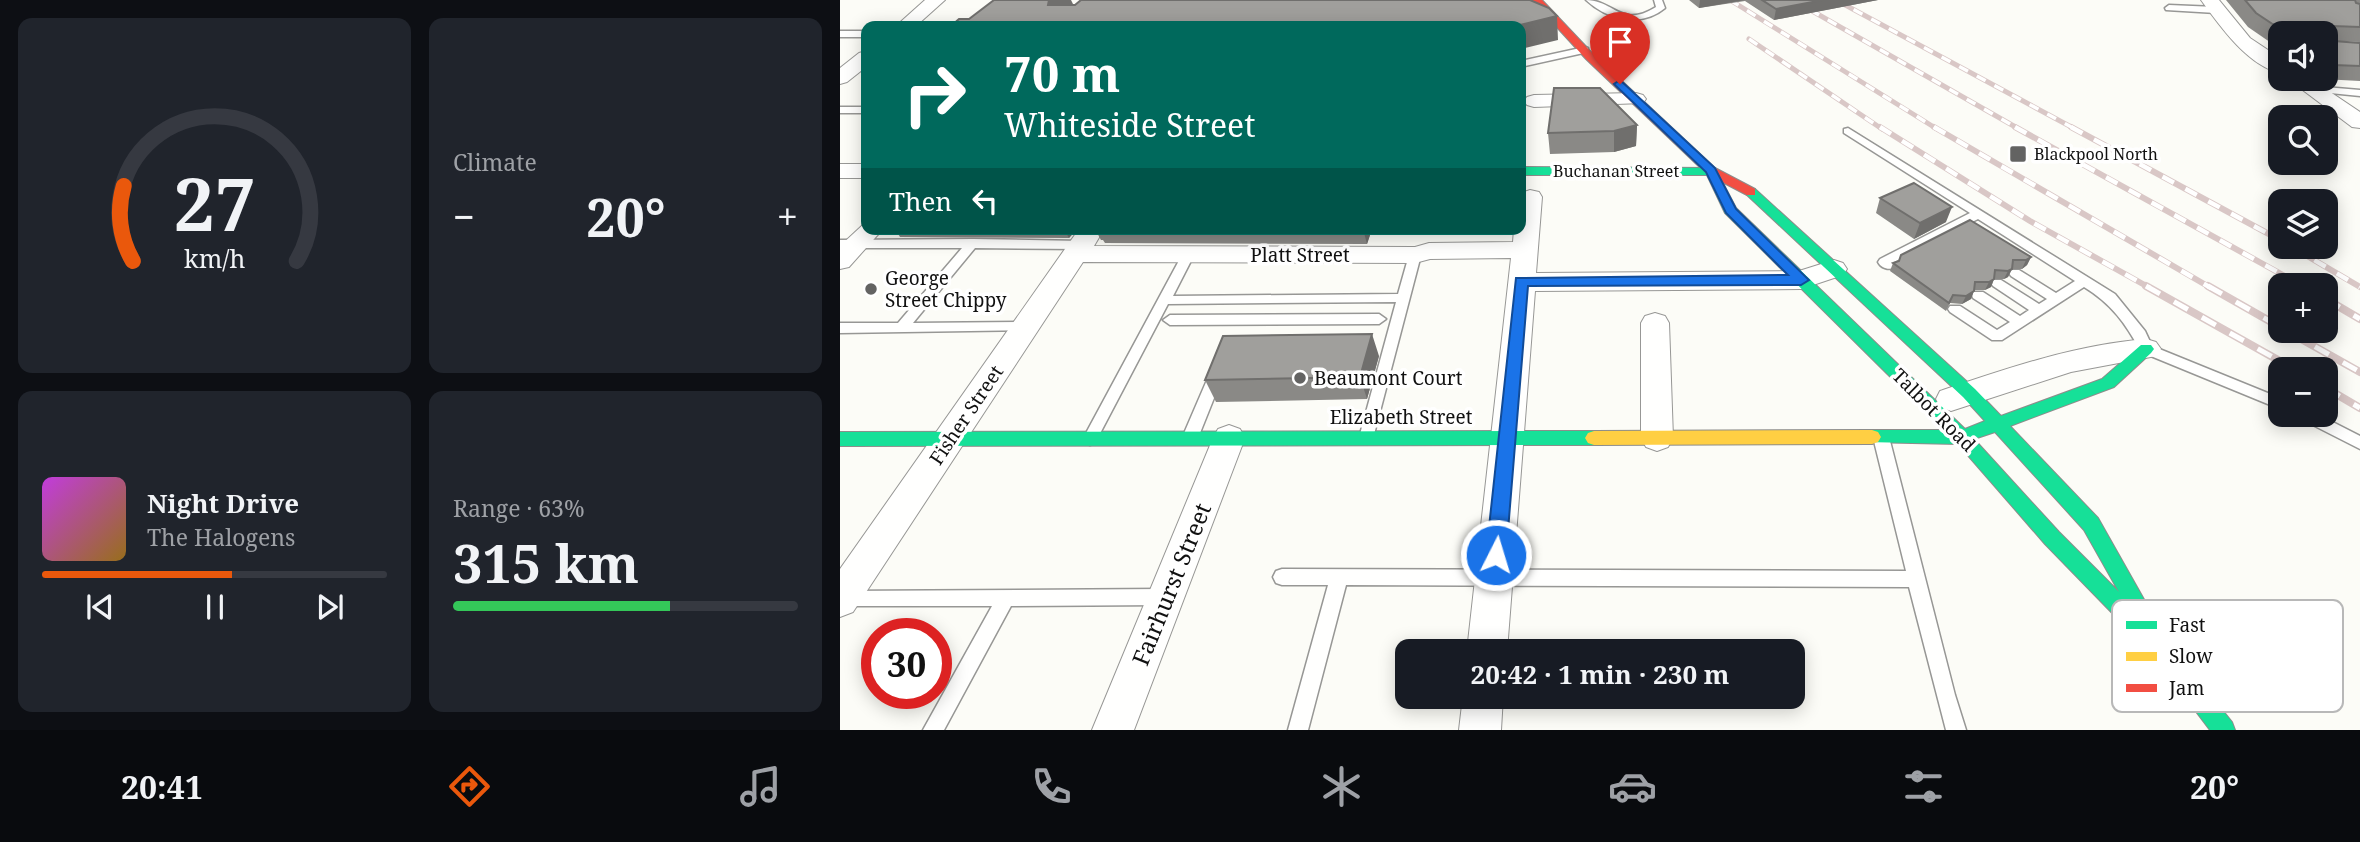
<!DOCTYPE html>
<meta charset="utf-8">
<style>
body{margin:0;font-family:"Noto Serif",serif;background:#20242c;color:#f1f3f6;height:100vh;display:flex;flex-direction:column;font-size:26px;white-space:nowrap}
*{box-sizing:border-box;margin:0}
p{font-size:23px;color:#9ea1a6}
.icon{flex:none;width:38px;height:38px;fill:none;stroke:currentColor;stroke-width:2;stroke-linecap:round;stroke-linejoin:round}
.map{position:relative;flex:1;overflow:hidden}
.details{display:flex;flex-direction:column;gap:18px;padding:18px;background:#0d0f14;width:840px}
.details>*{flex:none}
.top-card{position:absolute;left:21px;top:21px;width:665px;height:214px;border-radius:14px;box-shadow:0 4px 18px #0003;background:#00695c;color:#fff;overflow:hidden}
.buttons{position:absolute;left:1428px;top:21px;display:grid;gap:14px}
.buttons a{display:grid;place-items:center;width:70px;height:70px;border-radius:14px;background:#171b24;box-shadow:0 4px 18px #0003;font-size:35px}
.speed{position:absolute;left:21px;top:618px;display:flex;gap:14px;font-size:35px;font-weight:700;text-align:center}
.speed>*{display:grid;place-content:center;width:91px;height:91px;border-radius:50%;background:#171b24;box-shadow:0 4px 18px #0003;line-height:1}
.speed .limit{border:10px solid #d22;background:#fff;color:#111}
.pin{position:absolute;display:grid;place-items:center;width:60px;height:60px;color:#fff;margin:-72px -30px;border-radius:50% 50% 50% 0;rotate:-45deg;box-shadow:0 0 7px #0007}
.pin .icon{rotate:45deg}
.me{position:absolute;width:77px;margin:-38px;rotate:5deg;stroke-linejoin:round;filter:drop-shadow(0 0 5px #0008)}
.turn{display:flex;align-items:center;gap:24px;height:147px;padding:0 28px;font-size:32px}
.turn .icon{width:91px;height:91px;stroke-width:2.5}
.turn b{display:block;font-size:49px;line-height:60px}
.then{display:flex;align-items:center;height:66px;padding:0 28px;background:#0003;gap:14px;font-size:26px}
.big{font-size:52px;font-weight:700;line-height:1.1}
.details .card{flex:1;display:flex;flex-direction:column;justify-content:center;gap:10px;min-width:0;padding:0 24px;border-radius:14px;background:#20242c}
.details .dial{align-items:center;gap:0}
.dial svg{height:182px;overflow:visible;fill:none;stroke:#363941;stroke-width:7;stroke-linecap:round;text-anchor:middle}
.dial text{fill:#f1f3f6;stroke:none}
.song{display:flex;align-items:center;gap:21px}
.cover{width:84px;height:84px;border-radius:10px;background:linear-gradient(135deg,hsl(290 70% 55%),hsl(40 70% 35%))}
.played{height:7px;border-radius:4px;background:linear-gradient(90deg,#ea580c 55%,#363941 55%)}
.keys{display:flex;justify-content:space-around;direction:ltr}
.heat{display:flex;justify-content:space-between;align-items:center;font-size:38px;direction:ltr}
.charge{height:10px;border-radius:5px;background:linear-gradient(90deg,#34c759 63%,#363941 0)}
.details .tiles{flex:1;display:grid;gap:18px;grid-template-columns:repeat(2,1fr)}
.trip{position:absolute;left:555px;top:639px;width:410px;height:70px;border-radius:14px;background:#171b24;box-shadow:0 4px 18px #0003;font-weight:700;line-height:70px;text-align:center}
.menu{display:flex;height:112px;justify-content:space-around;align-items:center;background:#090b0e;color:#9ea1a6}
.menu .icon{width:49px;height:49px}
.menu .on{color:#ea580c}
.menu b{font-size:32px;color:#f1f3f6}
main{display:flex;flex:1;min-height:0}
.map>svg:first-child{display:block}
</style>
<main>
<section class="details">
<div class="tiles">
<div class="card dial"><svg viewBox="0 0 100 80">
<path d="M14 69A42 42 0 1 1 86 69"/>
<path d="M14 69A42 42 0 0 1 10 36" stroke="#ea580c"/>
<text x="50" y="56" font-size="32" font-weight="700">27</text>
<text x="50" y="72" font-size="11">km/h</text>
</svg></div>
<div class="card"><p>Climate</p>
<div class="heat"><a>−</a><b class="big">20°</b><a>+</a></div>
</div>
<div class="card">
<div class="song"><i class="cover"></i><div><b>Night Drive</b><p>The Halogens</p></div></div>
<div class="played"></div>
<div class="keys"><svg class="icon" aria-label="previous" viewBox="0 0 24 24"><path d="M18 5L8 12l10 7zM5 5v14"/></svg><svg class="icon" aria-label="pause" viewBox="0 0 24 24"><path d="M8 5v14M16 5v14"/></svg><svg class="icon" aria-label="next" viewBox="0 0 24 24"><path d="M6 5l10 7-10 7zM19 5v14"/></svg></div>
</div>
<div class="card"><p>Range · 63%</p><b class="big">315 km</b><div class="charge"></div></div>
</div>
</section>
<div class="map">
<svg width="1520" height="730" viewBox="0 0 1520 730">
<rect width="100%" height="100%" fill="#fcfcf7"/>
<g fill="none" stroke-linecap="round" stroke-linejoin="round">
<defs>
<path id="lane" d="M746,0c28,0 35,29 70,7l-2,-7h8l3,8c-24,20 -58,12 -79,-8z
M1329,5l47,2 4,3 -4,3 -50,-3 -1,-2z
M0,31h26v6h-26z
M745,47l3,1v4l-67,15v-6z
M1473,86l47,4v6l-50,-5v-4z
M0,107h26v6h-26z
M1008,128l267,166 30,37 7,15 128,52v11l-139,-57c-15,-28 -29,-48 -57,-65l-82,53h-10l-42,-28 -2,-3 2,-3h10l37,24 13,-8 -37,-24 -1,-3 1,-3h10l37,24 9,-6 -36,-24 -2,-3 2,-3h8l38,24 8,-5 -36,-23 -2,-3 2,-3h8l37,23 19,-12 -97,-62 -84,43 2,3 -2,3c-6,2 -13,0 -16,-6l2,-3 90,-46 -126,-80v-4z
M133,239l109,2 6,4 -6,4 -107,-1 -62,75 113,-1 5,2 2,3 -2,3 -191,3v-10h58l64,-75h-122v-8z
M348,251l6,4 -21,41 225,-2 11,-39 2,-3h8l2,3 -49,187 -5,2 -5,-2 -3,-4 37,-136 -228,2 -73,139 -5,2 -5,-2 -3,-4 3,-4 97,-180z
M539,314l7,5 -7,5 -209,1 -7,-5 7,-5z
M377,368l7,5 -26,65 -3,4 -5,2 -5,-2 -3,-4 28,-65z
M1459,415h20l41,21v13l-59,-30z
M1041,431l5,2 3,4 66,258 11,35h-20l-37,-143 -563,-2 -38,145h-20l40,-145h-46l-6,-2 -3,-6 3,-6 6,-2 624,2 -33,-134 3,-4z
M324,589l6,2 3,6 -3,6 -6,2 -153,1 -67,124h-21l69,-124h-152v-14l2,-1z"/>
<path id="street" d="M85,0h20l-29,26h-20z
M1361,0h18l31,38 30,20v15c-33,-8 -60,-47 -79,-73z
M26,51v16l-19,15 -7,2v-16l19,-15z
M1448,79h23l49,33v16l-8,-1z
M796,93l7,2 3,4 -3,4 -109,4 -7,-2 -3,-4 3,-4 7,-2z
M0,164h26v14h-26z
M690,190l9,2 3,5 -6,76 263,-2 35,-11 9,3 4,6 -4,6 -42,14 -266,2 -28,360h-40l44,-393 -81,1 -15,4 -332,-1 -230,350 -13,5v-48l239,-340h25l-10,17 321,1 14,-4 84,-1 1,-13h7v-36z
M26,222v7h17l-34,38 -9,2v-23z
M815,313l10,3 4,7 4,115 -5,9 -11,4 -11,-4 -5,-9v-115l4,-7z
M1306,339l10,3 5,7 -5,7 -85,16 -120,39 -11,-4 -4,-8 4,-8c68,-23 135,-46 206,-52z
M389,425l11,4 5,9 -111,292h-42l121,-292 5,-9z
M623,696h40l-2,34h-42z"/>
<path id="fast" d="M681,167l194,1 21,40 229,221 20,-8 -22,-24 -216,-202v-6h8l220,200 26,27 101,-37 39,-34h10l3,4 -3,4 -37,34 -104,39 88,92 70,124 64,80 3,8h-25l-56,-74 -109,-112 -87,-100 -92,-2 -3,-5 3,-5 6,-2h72l-219,-217 -18,-38h-186zM1155,432l89,98 35,62 -60,-60 -85,-93z
M754,431l6,2 3,5 -3,5 -6,2 -754,1v-14z"/>
<path id="slow" d="M1032,430l6,2 3,5 -3,5 -6,2 -278,1 -6,-2 -3,-5 3,-5 6,-2z"/>
<path id="jam" d="M692,0h10l52,55 121,113 40,21v6h-8l-40,-21 -121,-115z"/>
</defs>
<!-- lane casing -->
<use href="#lane" stroke="#979795" stroke-width="3"/>
<!-- street casing -->
<use href="#street" stroke="#979795" stroke-width="2"/>
<!-- fast casing -->
<use href="#fast" stroke="#8d8d8b" stroke-width="2"/>
<!-- slow casing -->
<use href="#slow" stroke="#8d8d8b" stroke-width="2"/>
<!-- jam casing -->
<use href="#jam" stroke="#8d8d8b" stroke-width="2"/>
<!-- lane -->
<use href="#lane" fill="#fffffe" fill-rule="evenodd"/>
<!-- street -->
<use href="#street" fill="#fffffe" fill-rule="evenodd"/>
<!-- fast -->
<use href="#fast" fill="#16e098" fill-rule="evenodd"/>
<!-- slow -->
<use href="#slow" fill="#ffcf43" fill-rule="evenodd"/>
<!-- jam -->
<use href="#jam" fill="#f24e42" fill-rule="evenodd"/>
<defs>
<path id="rail-far2" d="M890,0l207,129
M953,0l226,129
M996,0l239,129
M909,39l133,90"/>
<path id="rail-far1" d="M1040,127l150,94 120,67
M1094,127l277,161
M1175,127l286,158
M1231,127l209,113
M1452,247l68,40"/>
<path id="rail" d="M1306,286l148,83
M1368,286l72,41
M1486,299l34,20
M1447,331l73,41
M1486,388l34,20"/>
</defs>
<!-- rail-far2 casing -->
<use href="#rail-far2" stroke="#d9c7c6" stroke-width="5"/>
<!-- rail-far1 casing -->
<use href="#rail-far1" stroke="#d9c7c6" stroke-width="6"/>
<!-- rail casing -->
<use href="#rail" stroke="#d9c7c6" stroke-width="8"/>
<!-- rail-far2 -->
<use href="#rail-far2" stroke="#fff" stroke-width="3.5" stroke-dasharray="10" stroke-linecap="butt"/>
<!-- rail-far1 -->
<use href="#rail-far1" stroke="#fff" stroke-width="4.5" stroke-dasharray="13" stroke-linecap="butt"/>
<!-- rail -->
<use href="#rail" stroke="#fff" stroke-width="5" stroke-dasharray="16" stroke-linecap="butt"/>
</g>
<!-- wall -->
<path fill="#8a8986" d="M849,0h189l-104,20 -29,-19 -46,7z
M1386,0h134v42l-26,-1 26,2v38l-38,-2h4v-46h-46v16l-32,-22z
M797,125l-1,21 -22,6 -64,2 -2,-21z
M1040,198l66,24 -32,17 -38,-26z
M55,229h182l-8,9 -169,-1z
M255,229h277l-5,15 -262,-1 -2,-3h-2z
M1191,257l-4,8 -5,4h-10l-4,8 -4,2h-10l-3,8 -6,3h-11l-3,9 -9,5 -12,-1 -4,8 -56,-40 3,-8z
M539,356l-12,43 -151,3 -11,-22z"/>
<!-- shaded-wall -->
<path fill="#706f6d" d="M209,0h22l4,8 -27,-3z
M860,0h45l-46,8z
M983,0h55l-104,20 2,-11z
M717,16l1,24 -37,9v-23h-5z
M797,125l-1,21 -22,6v-21z
M1112,207l-6,15 -32,17 6,-16z
M224,229h13l-8,9z
M523,229h9l-5,15z
M1191,257l-4,8 -5,4 4,-9z
M1172,269l-4,8 -4,2 4,-8z
M1154,279l-3,8 -6,3 4,-8z
M1134,291l-3,8 -9,5 4,-8z
M532,334l7,22 -12,43 -7,-22z"/>
<!-- building -->
<path fill="#a09f9c" stroke="#706f6d" stroke-width="2" d="M154,0h55l-1,5h27l6,-5h449l19,8 8,8 -41,10h-565l8,-7h10z
M922,0h61l-47,9z
M1405,0h110l1,3 4,1v23l-27,-1 1,15 26,2v23l-27,-1 -7,-5v-27h-40l-30,-20z
M714,88h46l37,37 -23,6 -66,2z
M1074,183l38,24 -32,16 -40,-25z
M1130,220l61,37 -5,3h-13l-1,9 -4,2 -13,-1 -1,9 -5,3h-14l-1,9 -8,5 -13,-1 -4,8 -56,-40 6,-2 2,-6z
M532,334l-12,43 -155,3 18,-44z"/>
<!-- route -->
<path fill="#1a73e8" stroke="#114b97" stroke-width="2" d="M780,80l95,88 21,41 73,71 -8,5 -273,1 -22,269 -3,7 -7,2 -7,-2 -3,-7 30,-277 272,-3 -62,-62 -20,-41 -90,-86 -2,-2z"/>
<!-- markers -->
<g fill="#636362" stroke="#fff" stroke-width="2.5">
<rect x="1169" y="145" width="18" height="18" rx="3.5"/>
<circle cx="31" cy="289" r="7"/>
<circle cx="460" cy="378" r="7"/>
</g>
<g text-anchor="middle" dominant-baseline="central" stroke-width="7" stroke-linejoin="round" paint-order="stroke">
<!-- far-poi labels -->
<g font-size="16" fill="#111" stroke="#fff" text-anchor="start">
<text x="1194" y="154">Blackpool North</text>
</g>
<!-- far-street labels -->
<g font-size="16" fill="#111" stroke="#fff">
<text x="776" y="171">Buchanan Street</text>
</g>
<!-- street labels -->
<g font-size="19" fill="#111" stroke="#fff">
<text x="460" y="255">Platt Street</text>
<text transform="translate(1094 410) rotate(45)">Talbot Road</text>
<text transform="translate(126 415) rotate(-56)">Fisher Street</text>
<text x="561" y="417">Elizabeth Street</text>
</g>
<!-- poi labels -->
<g font-size="19" fill="#111" stroke="#fff" text-anchor="start">
<text x="45" y="278">George<tspan x="45" dy="22">Street Chippy</tspan></text>
<text x="474" y="378">Beaumont Court</text>
</g>
<!-- near-street labels -->
<g font-size="23" fill="#111" stroke="#fff">
<text transform="translate(331 584) rotate(-68)">Fairhurst Street</text>
</g>
</g>
<!-- legend -->
<rect x="1272" y="600" width="231" height="112" rx="10" fill="#fff" stroke="#b8b8b8" stroke-width="2"/>
<rect x="1286" y="621" width="31" height="8" fill="#16e098"/>
<rect x="1286" y="652" width="31" height="9" fill="#ffcf43"/>
<rect x="1286" y="684" width="31" height="8" fill="#f24e42"/>
<g font-size="19" fill="#111">
<text x="1329" y="632">Fast</text>
<text x="1329" y="663">Slow</text>
<text x="1329" y="695">Jam</text>
</g>
</svg>
<div class="buttons">
<a><svg class="icon" aria-label="sound" viewBox="0 0 24 24"><path d="M4 9h4l5-4v14l-5-4H4zM17 9q2 3 0 6"/></svg></a>
<a><svg class="icon" aria-label="search" viewBox="0 0 24 24"><circle cx="10" cy="10" r="6"/><path d="M15 15l6 6"/></svg></a>
<a><svg class="icon" aria-label="layers" viewBox="0 0 24 24"><path d="M12 4l9 5-9 5-9-5zM3 14l9 5 9-5"/></svg></a>
<a>+</a>
<a>−</a>
</div>
<div class="speed"><div class="limit">30</div></div>
<div class="pin" style="left:780px;top:84px;background:#d93025"><svg class="icon" aria-label="arrive" viewBox="0 0 24 24"><path d="M6 21V4h12l-3 4 3 4H6"/></svg></div>
<svg class="me" style="left:656px;top:555px" viewBox="-20 -20 40 40"><circle r="17" fill="#1a73e8" stroke="#fff" stroke-width="3"/><path d="M0-11L8 9 0 5-8 9z" fill="#fff"/></svg>
<div class="trip">20:42 · 1 min · 230 m</div>
<div class="top-card">
<div class="turn"><svg class="icon" aria-label="right" viewBox="0 0 24 24"><path d="M7 20v-9h11M14 6l5 5-5 5"/></svg><div><b>70 m</b>Whiteside Street</div></div>
<div class="then">Then<svg class="icon" aria-label="left" viewBox="0 0 24 24"><path d="M17 20v-9H6M10 6l-5 5 5 5"/></svg></div>
</div>
</div>
</main>
<nav class="menu">
<b>20:41</b>
<svg class="icon on" aria-label="directions" viewBox="0 0 24 24"><path d="M12 3l9 9-9 9-9-9zM9 14v-3h6M13 9l2 2-2 2"/></svg>
<svg class="icon" aria-label="music" viewBox="0 0 24 24"><path d="M9 18V5l10-2v13"/><circle cx="6" cy="18" r="3"/><circle cx="16" cy="16" r="3"/></svg>
<svg class="icon" aria-label="phone" viewBox="0 0 24 24"><path d="M5 4h4l2 5-3 2q2 4 5 5l2-3 5 2v4C11 20 4 13 5 4z"/></svg>
<svg class="icon" aria-label="climate" viewBox="0 0 24 24"><path d="M12 3v18M4 7l16 10M4 17L20 7"/></svg>
<svg class="icon" aria-label="car" viewBox="0 0 24 24"><path d="M5 17H2v-5l4-1 3-4h7l3 4 3 1v5h-3M9 17h6M6 11h13"/><circle cx="7" cy="17" r="2"/><circle cx="17" cy="17" r="2"/></svg>
<svg class="icon" aria-label="filters" viewBox="0 0 24 24"><path d="M4 7h16M4 17h16"/><circle cx="9" cy="7" r="2"/><circle cx="15" cy="17" r="2"/></svg>
<b>20°</b>
</nav>
